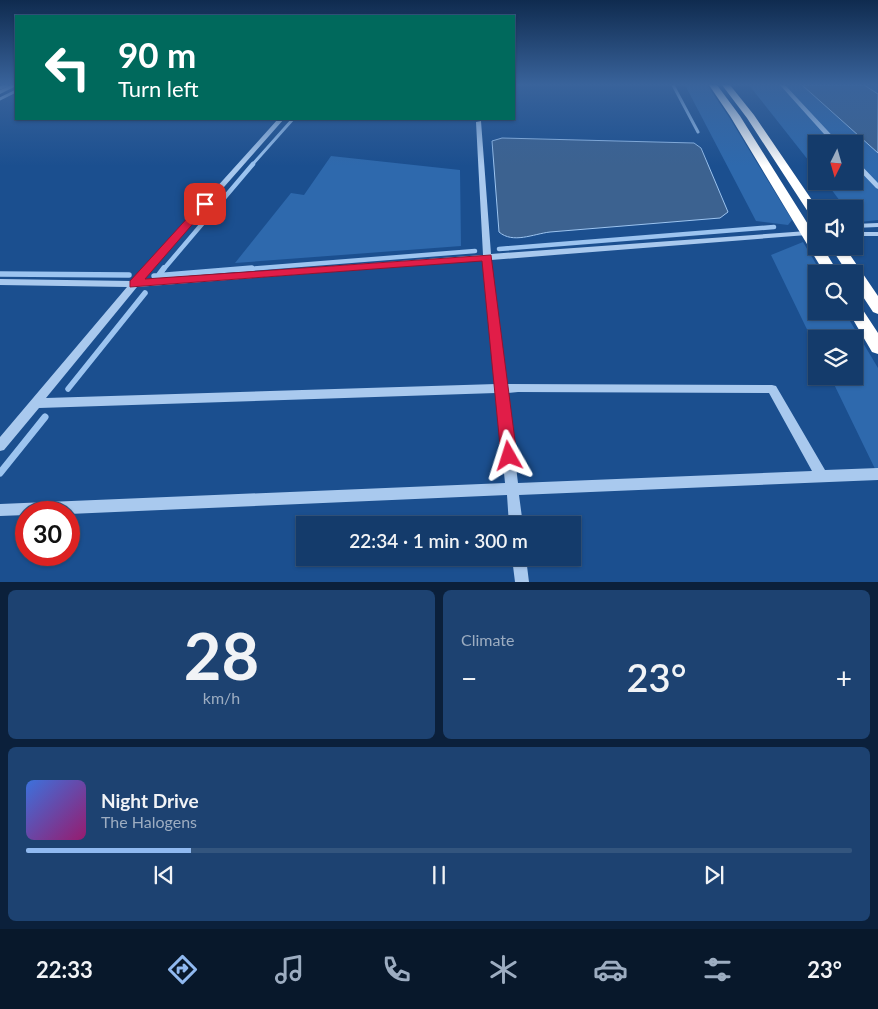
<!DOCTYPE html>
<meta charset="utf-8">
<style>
body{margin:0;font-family:Lato,sans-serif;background:#1d4271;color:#f1f3f6;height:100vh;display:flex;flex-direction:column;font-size:19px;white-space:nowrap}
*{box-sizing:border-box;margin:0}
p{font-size:16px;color:#9dadc1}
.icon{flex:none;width:28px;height:28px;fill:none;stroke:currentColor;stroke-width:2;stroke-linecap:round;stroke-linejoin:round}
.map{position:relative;height:582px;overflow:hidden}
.details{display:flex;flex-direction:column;gap:8px;padding:8px;background:#0b203b;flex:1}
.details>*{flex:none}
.top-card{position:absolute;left:15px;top:15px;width:500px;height:105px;border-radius:0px;box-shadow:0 1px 4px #0004,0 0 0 1px #33557e;background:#00695c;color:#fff;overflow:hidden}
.needle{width:32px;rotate:185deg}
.controls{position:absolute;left:808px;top:135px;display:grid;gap:10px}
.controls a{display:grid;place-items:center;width:55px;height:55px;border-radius:0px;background:#143b6b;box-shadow:0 1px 4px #0004,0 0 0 1px #33557e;font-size:25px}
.speed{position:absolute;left:15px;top:501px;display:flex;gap:10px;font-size:25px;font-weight:700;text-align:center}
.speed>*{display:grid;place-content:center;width:65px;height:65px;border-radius:50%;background:#143b6b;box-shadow:0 1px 4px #0004,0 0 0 1px #33557e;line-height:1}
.speed .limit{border:8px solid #d22;background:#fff;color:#111}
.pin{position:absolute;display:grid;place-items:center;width:42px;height:42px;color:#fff;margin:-21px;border-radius:10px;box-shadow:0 2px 8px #0006}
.me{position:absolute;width:55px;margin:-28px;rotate:354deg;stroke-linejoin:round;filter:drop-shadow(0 0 4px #0008)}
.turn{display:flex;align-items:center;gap:18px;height:105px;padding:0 20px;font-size:22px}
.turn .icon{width:65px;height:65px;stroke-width:2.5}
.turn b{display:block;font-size:35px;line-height:42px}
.big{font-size:38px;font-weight:600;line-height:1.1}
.details .card{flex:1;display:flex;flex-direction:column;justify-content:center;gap:8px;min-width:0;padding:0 18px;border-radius:8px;background:#1d4271}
.details .dial{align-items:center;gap:0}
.dial b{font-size:65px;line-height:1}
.song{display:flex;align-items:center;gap:15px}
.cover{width:60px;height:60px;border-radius:8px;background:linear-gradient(135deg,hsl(220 70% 55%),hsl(320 70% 35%))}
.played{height:5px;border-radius:2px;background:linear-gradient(90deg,#90b9f0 20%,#33557e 20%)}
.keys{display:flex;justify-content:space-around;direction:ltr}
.heat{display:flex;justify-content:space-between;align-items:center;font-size:28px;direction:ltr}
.details .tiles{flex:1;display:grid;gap:8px;grid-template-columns:1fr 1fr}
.card:last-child{grid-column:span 2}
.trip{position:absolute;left:296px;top:516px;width:285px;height:50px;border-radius:0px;background:#143b6b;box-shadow:0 1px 4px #0004,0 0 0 1px #33557e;font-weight:600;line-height:50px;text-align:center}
.menu{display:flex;height:80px;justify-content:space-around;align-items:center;background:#08182b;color:#9dadc1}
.menu .icon{width:35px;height:35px}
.menu .current{color:#90b9f0}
.menu b{font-size:22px;color:#f1f3f6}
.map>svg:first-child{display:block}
</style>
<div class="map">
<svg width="878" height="582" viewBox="0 0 878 582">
<rect width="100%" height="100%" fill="#1b4f8f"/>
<!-- green -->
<path fill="#2e69ad" d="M685,85h22l22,32 63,103 -4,5 -32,-4z
M749,85h129v135l-18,2 -6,-3v-10h-8l-21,-28h29v-37h-38v26z
M331,156l129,14 1,76 -226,17 56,-70 13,2z
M803,242l19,32h-6v37h28l34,57v107l-48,-99h24v-37h-38v9l-45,-93z"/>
<!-- water -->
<path fill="#3c6290" stroke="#9cc4f0" d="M802,85h62l14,9v59z
M502,138l192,5 7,5 27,64 -8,6 -170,14c-17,2 -37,12 -51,0l-7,-91z"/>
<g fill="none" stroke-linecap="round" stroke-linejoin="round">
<!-- stream-far3 -->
<path stroke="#9cc4f0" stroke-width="3" d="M673,85l25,47
M0,88l7,-3
M0,99l16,-8
M252,165l41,-46"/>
<!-- stream-far2 -->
<path stroke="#9cc4f0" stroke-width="4.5" d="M499,249l275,-22
M163,270l90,-106
M236,270l239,-19"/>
<!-- stream-far1 -->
<path stroke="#9cc4f0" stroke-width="5.5" d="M0,274l129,1
M154,276l98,-8
M158,276l6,-8
M68,389l77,-96"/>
<!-- stream -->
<path stroke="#9cc4f0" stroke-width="7" d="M0,473l45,-56"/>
<!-- minor -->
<path fill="#a9c9ee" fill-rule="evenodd" d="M11,85h5v1l-16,8v-4z
M780,85h5l55,59h-7z
M278,119h6l-142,161 341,-25 -7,-133 5,-1 10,133 316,-23 4,2 -4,2 -316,25 15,124 266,1 4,1 49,84 53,-2v12l-359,15 4,30h-14l-2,-30 -438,19 -43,-2v3l-26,1v-12l505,-21 -9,-90 -457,15 -35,42 -4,1v-14l127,-150 -127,-2v-6l132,2zM483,260l13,124 -450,14 91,-111zM518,392l251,1 43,78 -294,12 -11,-90z
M854,159l2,1 22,23v6l-2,-1 -22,-23z
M878,223v4l-24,1v-4z
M854,232h24v4h-24z
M512,558h14l3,24h-14z"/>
<!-- highway -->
<path fill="#fff" fill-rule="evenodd" d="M709,85h8l23,31 76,121v9h6l17,28h-14l-95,-158z
M722,85h8l24,30 64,94h-2v10l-4,-1 -65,-100z
M830,246h14l34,50v18l-5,-2 -19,-29v-9h-6z
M854,302l5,2 19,29v21l-6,-2 -24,-41h6z"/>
</g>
<!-- sky -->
<linearGradient id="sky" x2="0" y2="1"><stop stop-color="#0f2b4f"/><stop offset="0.51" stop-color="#39639b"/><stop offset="1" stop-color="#39639b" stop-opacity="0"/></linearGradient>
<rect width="878" height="166" fill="url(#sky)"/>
<!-- route -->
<path fill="#e11d48" stroke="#92132f" d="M202,202l8,2 -65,75 346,-24 26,201 -3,5 -5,2 -6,-2 -2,-5 -19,-195 -352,26v-6z"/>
</svg>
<div class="controls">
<a><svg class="needle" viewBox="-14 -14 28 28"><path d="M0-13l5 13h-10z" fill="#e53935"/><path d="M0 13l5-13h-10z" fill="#9dadc1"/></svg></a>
<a><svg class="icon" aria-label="sound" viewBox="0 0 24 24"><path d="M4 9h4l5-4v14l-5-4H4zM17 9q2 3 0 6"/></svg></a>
<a><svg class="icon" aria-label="search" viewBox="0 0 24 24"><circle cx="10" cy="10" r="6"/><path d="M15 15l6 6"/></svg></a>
<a><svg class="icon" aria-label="layers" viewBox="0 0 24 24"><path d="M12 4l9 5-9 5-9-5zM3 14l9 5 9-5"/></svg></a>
</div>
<div class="speed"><div class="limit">30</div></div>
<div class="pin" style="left:205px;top:204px;background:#d93025"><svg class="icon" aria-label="arrive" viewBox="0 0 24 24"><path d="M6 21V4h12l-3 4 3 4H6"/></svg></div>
<svg class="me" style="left:509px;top:456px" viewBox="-20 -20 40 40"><path d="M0-17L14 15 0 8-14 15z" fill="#e11d48" stroke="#fff" stroke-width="4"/></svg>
<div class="trip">22:34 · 1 min · 300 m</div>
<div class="top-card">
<div class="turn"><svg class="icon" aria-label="left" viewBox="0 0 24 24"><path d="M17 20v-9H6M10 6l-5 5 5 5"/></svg><div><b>90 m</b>Turn left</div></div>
</div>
</div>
<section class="details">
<div class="tiles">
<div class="card dial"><b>28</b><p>km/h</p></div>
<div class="card"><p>Climate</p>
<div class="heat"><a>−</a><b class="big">23°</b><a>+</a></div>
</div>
<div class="card">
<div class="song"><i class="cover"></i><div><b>Night Drive</b><p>The Halogens</p></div></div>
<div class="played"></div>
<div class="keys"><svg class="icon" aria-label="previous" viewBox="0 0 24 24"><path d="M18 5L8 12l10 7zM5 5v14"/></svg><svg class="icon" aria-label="pause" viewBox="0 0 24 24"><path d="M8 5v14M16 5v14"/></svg><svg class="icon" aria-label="next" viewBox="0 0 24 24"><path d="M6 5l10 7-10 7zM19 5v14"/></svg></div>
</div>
</div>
</section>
<nav class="menu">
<b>22:33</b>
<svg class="icon current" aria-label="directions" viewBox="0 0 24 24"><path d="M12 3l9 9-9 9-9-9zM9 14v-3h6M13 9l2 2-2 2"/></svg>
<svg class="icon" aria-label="music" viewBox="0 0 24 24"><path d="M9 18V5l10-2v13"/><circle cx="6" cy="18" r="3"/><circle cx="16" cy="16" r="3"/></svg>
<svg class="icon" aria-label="phone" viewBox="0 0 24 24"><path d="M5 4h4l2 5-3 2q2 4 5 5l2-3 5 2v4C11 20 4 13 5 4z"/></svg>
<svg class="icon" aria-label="climate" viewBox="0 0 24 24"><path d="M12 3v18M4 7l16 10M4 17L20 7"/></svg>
<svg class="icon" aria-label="car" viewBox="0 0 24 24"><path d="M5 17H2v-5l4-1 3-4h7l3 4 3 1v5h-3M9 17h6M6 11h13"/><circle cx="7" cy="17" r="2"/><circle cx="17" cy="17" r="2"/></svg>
<svg class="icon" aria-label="filters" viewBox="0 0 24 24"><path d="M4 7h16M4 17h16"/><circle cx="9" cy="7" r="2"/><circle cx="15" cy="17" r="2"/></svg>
<b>23°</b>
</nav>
